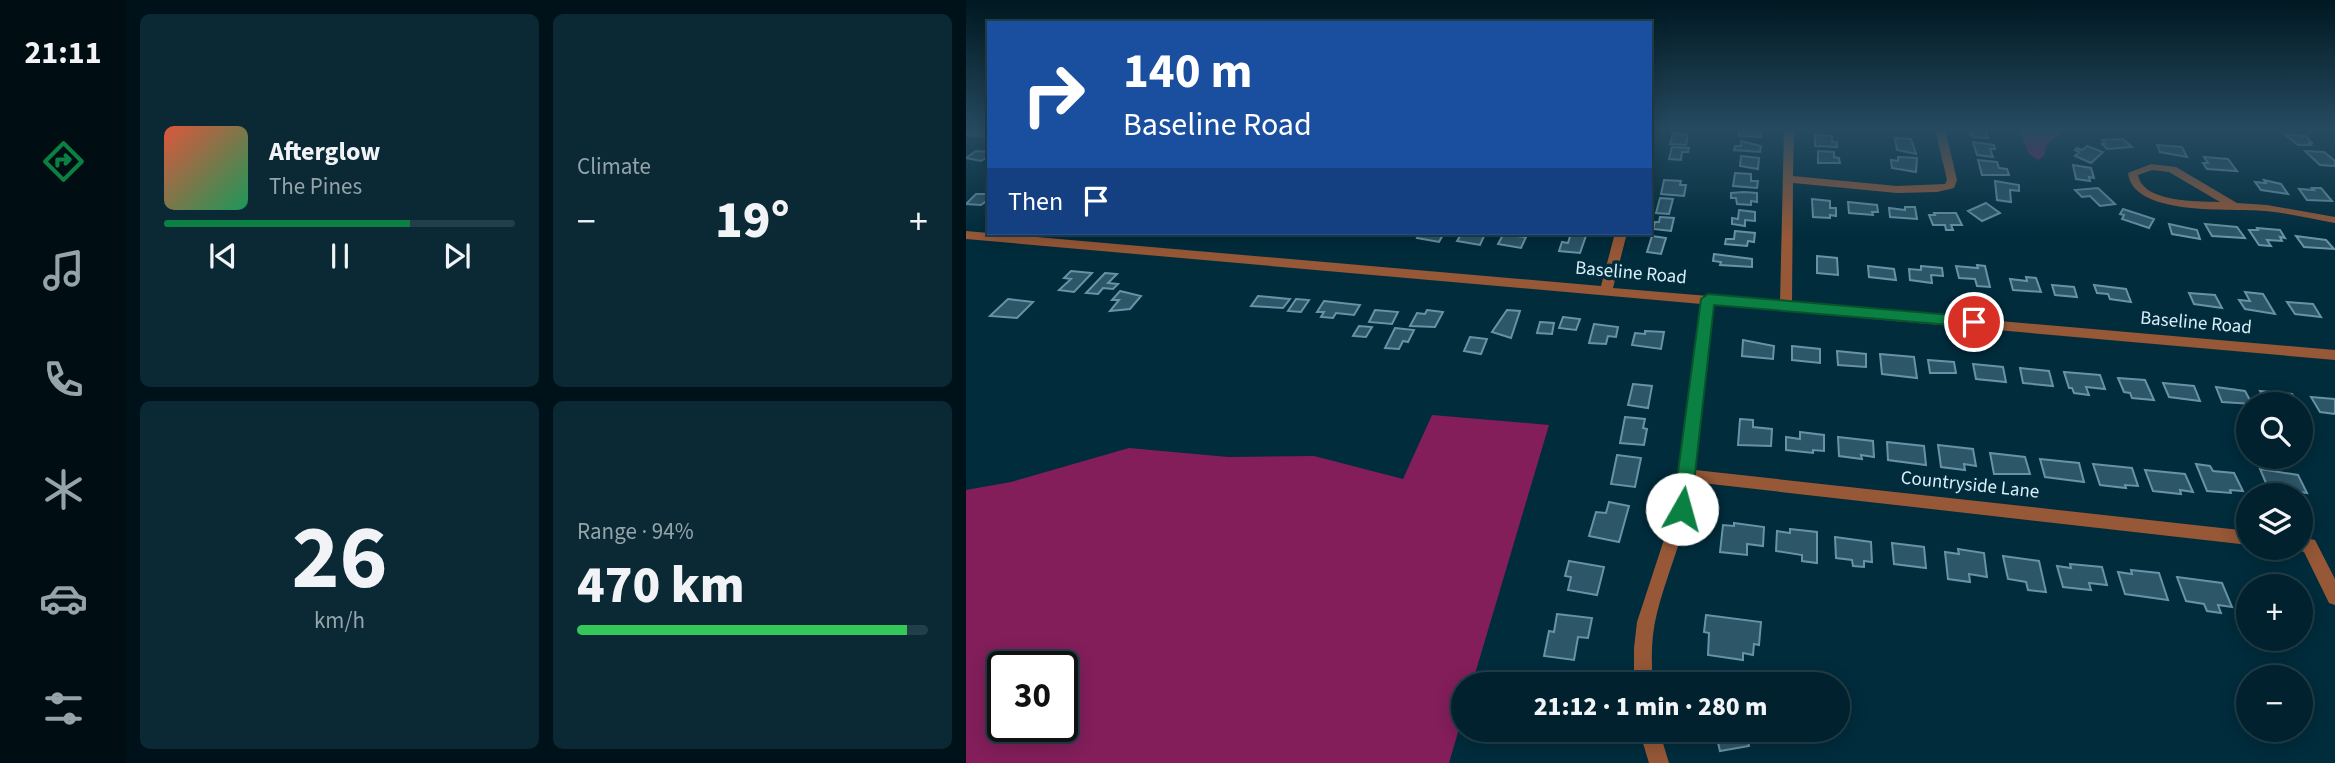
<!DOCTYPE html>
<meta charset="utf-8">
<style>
body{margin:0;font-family:"Source Sans 3",sans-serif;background:#0a2935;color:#f1f3f6;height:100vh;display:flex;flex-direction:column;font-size:26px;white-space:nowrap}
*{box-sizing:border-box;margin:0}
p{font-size:23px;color:#95a3aa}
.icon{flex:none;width:38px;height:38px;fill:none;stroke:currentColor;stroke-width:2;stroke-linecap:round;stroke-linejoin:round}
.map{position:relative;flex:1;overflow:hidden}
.sheet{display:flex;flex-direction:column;gap:14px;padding:14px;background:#001219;width:840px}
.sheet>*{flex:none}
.hud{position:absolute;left:21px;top:21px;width:665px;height:214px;border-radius:0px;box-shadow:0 4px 18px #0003,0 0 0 2px #223e49;background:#1a4fa0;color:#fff;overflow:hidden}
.controls{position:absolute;left:1270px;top:392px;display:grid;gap:14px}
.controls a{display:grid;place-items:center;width:77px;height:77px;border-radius:50%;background:#00212d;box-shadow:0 4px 18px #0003,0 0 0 2px #223e49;font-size:35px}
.speed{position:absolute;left:21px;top:651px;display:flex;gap:14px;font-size:35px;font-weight:700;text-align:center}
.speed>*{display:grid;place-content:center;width:91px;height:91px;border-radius:50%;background:#00212d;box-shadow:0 4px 18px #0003,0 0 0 2px #223e49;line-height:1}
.speed .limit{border:4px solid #111;border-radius:10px;background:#fff;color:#111}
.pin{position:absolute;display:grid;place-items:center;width:60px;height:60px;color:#fff;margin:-30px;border:4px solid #fff;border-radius:50%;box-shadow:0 2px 7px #0007}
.me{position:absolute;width:77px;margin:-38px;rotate:7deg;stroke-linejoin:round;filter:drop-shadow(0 0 5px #0008)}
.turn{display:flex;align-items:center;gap:24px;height:147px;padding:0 21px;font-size:32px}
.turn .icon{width:91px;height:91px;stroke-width:2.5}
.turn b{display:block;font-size:49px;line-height:60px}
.then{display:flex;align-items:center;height:66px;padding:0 21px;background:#0003;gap:14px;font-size:26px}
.big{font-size:52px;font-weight:800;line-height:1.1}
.sheet .tile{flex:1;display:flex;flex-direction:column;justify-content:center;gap:10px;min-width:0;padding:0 24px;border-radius:10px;background:#0a2935}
.sheet .dial{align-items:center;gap:0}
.dial b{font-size:91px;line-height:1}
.song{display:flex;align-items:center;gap:21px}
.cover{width:84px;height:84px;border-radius:10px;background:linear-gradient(135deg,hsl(10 70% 55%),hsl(150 70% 35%))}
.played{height:7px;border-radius:4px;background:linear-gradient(90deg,#0b8043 70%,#223e49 70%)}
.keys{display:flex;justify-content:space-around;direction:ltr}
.heat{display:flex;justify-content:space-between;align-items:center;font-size:38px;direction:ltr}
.charge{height:10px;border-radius:5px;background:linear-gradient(90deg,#34c759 94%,#223e49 0)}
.sheet .tiles{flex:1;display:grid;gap:14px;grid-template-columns:repeat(2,1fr)}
.trip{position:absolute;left:485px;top:672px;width:399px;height:70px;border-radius:35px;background:#00212d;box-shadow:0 4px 18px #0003,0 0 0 2px #223e49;font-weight:800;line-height:70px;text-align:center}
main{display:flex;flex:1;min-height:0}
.dock{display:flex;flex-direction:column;width:126px;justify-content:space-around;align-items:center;background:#000d12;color:#95a3aa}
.dock .icon{width:49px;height:49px}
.dock .on{color:#0b8043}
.dock b{font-size:32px;color:#f1f3f6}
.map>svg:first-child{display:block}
</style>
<main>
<nav class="dock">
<b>21:11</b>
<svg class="icon on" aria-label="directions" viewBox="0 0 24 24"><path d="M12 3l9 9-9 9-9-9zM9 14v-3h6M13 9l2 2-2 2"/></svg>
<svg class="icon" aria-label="music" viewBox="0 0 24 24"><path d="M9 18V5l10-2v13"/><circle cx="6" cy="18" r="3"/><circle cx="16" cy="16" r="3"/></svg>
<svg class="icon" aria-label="phone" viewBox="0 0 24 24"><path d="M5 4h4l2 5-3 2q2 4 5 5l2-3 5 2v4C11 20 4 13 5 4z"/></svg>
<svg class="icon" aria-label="climate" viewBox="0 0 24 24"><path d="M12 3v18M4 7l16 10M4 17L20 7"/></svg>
<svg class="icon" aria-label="car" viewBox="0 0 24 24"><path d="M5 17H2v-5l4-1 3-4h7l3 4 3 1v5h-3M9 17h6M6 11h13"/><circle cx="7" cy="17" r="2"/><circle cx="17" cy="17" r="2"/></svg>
<svg class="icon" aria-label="filters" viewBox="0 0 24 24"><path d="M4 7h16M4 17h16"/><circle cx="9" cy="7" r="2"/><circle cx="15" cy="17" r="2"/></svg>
</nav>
<section class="sheet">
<div class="tiles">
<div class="tile">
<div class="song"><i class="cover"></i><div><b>Afterglow</b><p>The Pines</p></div></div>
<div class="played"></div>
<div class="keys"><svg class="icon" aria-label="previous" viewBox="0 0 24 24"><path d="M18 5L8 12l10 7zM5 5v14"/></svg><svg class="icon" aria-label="pause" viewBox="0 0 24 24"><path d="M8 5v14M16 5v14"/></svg><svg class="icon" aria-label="next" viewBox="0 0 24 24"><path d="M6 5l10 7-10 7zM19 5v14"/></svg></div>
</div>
<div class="tile"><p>Climate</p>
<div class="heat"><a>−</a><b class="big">19°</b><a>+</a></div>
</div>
<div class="tile dial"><b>26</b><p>km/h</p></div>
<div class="tile"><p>Range · 94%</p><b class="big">470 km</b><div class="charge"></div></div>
</div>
</section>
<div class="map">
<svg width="1369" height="763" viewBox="0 0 1369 763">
<rect width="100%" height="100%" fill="#002c3c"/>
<!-- forest -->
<path fill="#831e5b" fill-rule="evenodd" d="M1053,129h46l-18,16 -3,11 -6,4 -9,-6z
M466,415l117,10 -77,259h-9v31l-14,48h-483v-273l45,-8 118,-34 99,9 86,-1 89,23zM37,667h59v59h-59z"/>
<!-- building -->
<path fill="#2d5668" stroke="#6892a6" stroke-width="2" d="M773,129h16v2l6,1v5l-22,-1z
M1002,129h17l3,9 -15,-1z
M707,133l15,2 -2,10 -16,-1z
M1318,134l22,2 6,7h-3l2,2h-13z
M849,135l17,1v6h5v5l-22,-1z
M929,138l16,1 5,15 -19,-4z
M1157,139l9,8 -25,2 -5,-5h3l-3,-4z
M775,141l20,5 -1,6 -26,-2 1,-4h6z
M1007,142l21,3 1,4h-5l3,8 -16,-2z
M1191,145l25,2 5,10 -27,-5z
M1121,146l16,6 -12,11 -16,-7 4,-4 -4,-2 2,-2 5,2z
M706,147l17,1 -1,4h-6l-1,8 -12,-1z
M10,151l13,1v4l-8,5 -15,-3z
M852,151l16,1v5l5,1 1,5h-22z
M1339,151l19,1 11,9v5l-15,-1z
M775,156l18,2 -1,11 -18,-3z
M932,157l19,1 -1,14 -24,-4 -1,-8 7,1z
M1238,157l24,2 9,12 -30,-2 -4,-6h5z
M1012,160l19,2 2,6 8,1 2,6h-27z
M1107,165l18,3 3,10 -5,-1 1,4 -14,-2z
M769,173l16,1v7h7l-1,7 -24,-2z
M698,180l17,1 -1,4h6l-2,11 -23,-2z
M1298,180l17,4 7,10 -27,-4 -6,-8 11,1z
M1029,181l24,4v6l-9,-1 1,12 -14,-2z
M1132,188l17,16 -15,2 -10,-10 -8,1 -7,-7z
M1346,188h9l11,13 -25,-1 -8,-11 15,1z
M778,192l13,1v9l-6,-1v4l-14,-1 -1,-6h-5v-5z
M10,194h13v5l-8,6 -15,-1z
M694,198l13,1 -4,15 -13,-1z
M846,199l18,2v7h6v8l-6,-1v3l-17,-1z
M882,202l29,3 1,7h-6l1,3 -24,-2z
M1020,203l14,10 -18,8 -14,-10z
M939,207h10l2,12 -27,-2 -1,-9 16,2z
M1157,209l31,10 -5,9 -27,-9 2,-4 -4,-1z
M773,210l16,2v9l-10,-1v6l-13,-2v-6l6,1z
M968,213h22l6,12h-11l2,5h-7l-1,-5h-12l-4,-10h6z
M694,217l14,1 -3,13 -18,-2 2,-7h4z
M1203,224l28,6 3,9 -28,-5z
M1239,224l32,3 8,11 -33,-2z
M1291,228l23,2 5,8 -5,-1 2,4 -15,-1 4,6 -12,-1 -10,-15h9z
M769,231l20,2 -1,9 -6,-1 -1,5 -22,-2 1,-5h8z
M454,233h24l-5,9 -22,-4z
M496,233h6l17,1 -5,11 -23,-4z
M538,233h15l-2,3 9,1 -5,11 -23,-4z
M605,233h16l-7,20 -21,-2 3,-9 6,1z
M686,236l14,2 -5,16 -14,-2z
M1330,236l30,4 8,9 -30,-2z
M748,254l38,5v8l-32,-2 1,-3 -8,-1z
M851,256l20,2 1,17 -21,-2z
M1011,265l8,1 5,21 -13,-1 -2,-7 -16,-1 -3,-12 22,2z
M902,266l26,3 2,11 -27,-3z
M955,266l21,2 1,8 -12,-1 1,8 -22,-3 -1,-11 12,1z
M105,271l21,2 -18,19 -15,-2 12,-11 -7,-1z
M139,273l12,1 -9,9 10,1 -5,5 -10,-1 -5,6 -12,-1z
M1060,277l10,1 5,14 -28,-2 -3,-11 17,2z
M1086,285l22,2 3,10 -22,-2z
M1128,285l32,4 5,13 -21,-3 -2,-5 -11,-1z
M154,291l21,5 -11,13 -20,2 9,-11h-7z
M1279,292l18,2 12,20 -30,-5 -6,-9 11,1z
M1223,293l26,2 7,13 -28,-4z
M292,296l32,3 -7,9 -32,-2z
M42,299l25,3 -16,16 -27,-2z
M330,299l13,1 -8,12 -13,-1z
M358,301l36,4 -6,10 -18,-2 -3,5 -12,-1 3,-5h-7z
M1321,302l26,2 8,13 -26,-3z
M409,310l23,2 -6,12 -23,-2z
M461,310l16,2 -8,15 -25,-1 7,-13 8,1z
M541,310l13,1 -9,27 -19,-6z
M597,317l17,2 -4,11 -17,-2z
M574,322l14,1 -2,11 -15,-1z
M628,324l24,3 -2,10 -8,-1 -2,8 -17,-1z
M393,326l13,1 -6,10 -13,-1z
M429,328l19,2 -6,12 -5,-1 -4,8 -14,-1z
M679,331l19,1 -3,17 -29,-4 3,-12 10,1z
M504,337l17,2 -6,15 -17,-3z
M777,340l31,6 -1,13 -31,-3z
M826,346l28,3v14l-28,-3z
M871,351l29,3v13l-28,-2z
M914,354l34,3 3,21 -35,-4z
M962,360l26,2 2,11h-26z
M1007,364l30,3 3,15 -30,-3z
M1054,368l29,3 4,15 -30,-3z
M1098,372l36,3 5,14 -19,-2 3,8 -15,-2 -2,-5h-3z
M1152,378l27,2 9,20 -22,-2 -2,-5 -6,-1z
M1197,383l31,3 6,15 -31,-4z
M667,384l19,2 -4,22 -20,-3z
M1250,387l29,4 7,13 -30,-2z
M1294,391l32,3 6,10h-31z
M1345,397l24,2v15l-15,-2z
M659,417l20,2 -2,9 4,1 -3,16 -24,-2z
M774,419l13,1v7l19,2 -1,17 -33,-1z
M834,432l24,3v16l-11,-1v3l-27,-3v-13l14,2z
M872,437l35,4 1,16 -13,-2 1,4 -23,-3z
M921,442l37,4 2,19 -38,-5z
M972,445l35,4 3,17 -12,-2 1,6 -24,-3z
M1024,453l35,4 5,17h-36z
M651,455l24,3 -6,29 -24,-3z
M1074,459l39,4 5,19 -39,-5z
M1127,464l39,4 6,18 -13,-1 1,3 -26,-3z
M1230,464l14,2 3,5 21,2 9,18 -13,-1 1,3 -24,-2z
M1294,469l38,6 9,18 -14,-2 1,3 -25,-4z
M1179,470l40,4 8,18 -13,-2 1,4 -28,-3z
M643,502l20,4 -10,36 -30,-6 7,-24 10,1z
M768,523l30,4 -1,19 -16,-2v11l-27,-3 3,-27 11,1z
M824,529l27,3v31l-15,-2v-6l-26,-4 1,-20 13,2z
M869,537l36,5 1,20 -8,-1v6l-11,-1 -1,-6 -16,-2z
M926,543l32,4 2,21 -32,-4z
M992,549l26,4 3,24 -18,-3 1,8 -22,-3 -3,-27 14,2z
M1037,556l36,5 7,31 -18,-2 -2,-8 -18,-3z
M603,561l35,6 -7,28 -29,-5 3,-13 -6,-1z
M1104,564l32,3 5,18 -18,-2 2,7 -28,-3 -6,-21 14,2z
M1165,570l28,3 9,27 -43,-6 -7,-22 14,2z
M1211,577l45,6 10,24 -14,-2 3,8 -14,-2 -3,-7 -18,-3z
M591,614l35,4 -4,20 -10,-1 -4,23 -30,-4 5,-25 5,1z
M740,615l55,7 -2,23 -5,-1 -1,11 -10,-2v7l-35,-5 1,-22 -5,-1z
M587,730h28l1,9 -29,3z
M749,730h31l3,16 -29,5z"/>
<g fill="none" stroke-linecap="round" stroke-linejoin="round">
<!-- minor -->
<path fill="#965837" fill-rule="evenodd" d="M818,129h10l-1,47 104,10 48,-2 2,-4 -12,-51h10l12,51 -3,8 -17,4 -40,1 -104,-10 -1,120 543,47v10l-621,-55 -19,165 554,61v14l-556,-63c-5,47 -25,87 -36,131 -6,23 -6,47 -4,71h-19v-36l3,-26 37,-113 27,-205 -735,-65v-8l635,55 14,-53h12l-14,55 167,14z
M0,130l23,2v6l-23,-2z
M1185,164l25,3 61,36 30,2 68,12v6c-23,-4 -47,-10 -70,-12 -33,-3 -132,6 -137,-38zM1186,170l17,2 51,30c-22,-1 -77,1 -82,-27z
M1335,537l14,3 20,39v26l-6,-2 -25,-51 -9,-3 6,-1z
M673,730h20l10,33h-20z"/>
</g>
<!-- sky -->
<linearGradient id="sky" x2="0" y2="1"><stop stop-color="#001821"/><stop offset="0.55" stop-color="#264b61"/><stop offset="1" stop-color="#264b61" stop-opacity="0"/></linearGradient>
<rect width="1369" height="236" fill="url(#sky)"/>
<!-- route -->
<path fill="#0b8043" stroke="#07532c" stroke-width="2" d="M742,294l266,23 7,5 -7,5 -260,-22 -23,204 -3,5 -6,3 -7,-3 -2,-5 28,-210z"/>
<g text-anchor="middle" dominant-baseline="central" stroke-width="7" stroke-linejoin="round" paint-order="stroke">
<!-- street labels -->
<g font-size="19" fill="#d8eef9" stroke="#002c3c">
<text transform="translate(665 273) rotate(5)">Baseline Road</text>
<text transform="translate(1230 323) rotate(5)">Baseline Road</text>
<text transform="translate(1004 485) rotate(6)">Countryside Lane</text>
</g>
</g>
</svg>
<div class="controls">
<a><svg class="icon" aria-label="search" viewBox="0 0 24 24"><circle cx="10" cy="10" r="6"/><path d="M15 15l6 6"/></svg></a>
<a><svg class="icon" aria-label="layers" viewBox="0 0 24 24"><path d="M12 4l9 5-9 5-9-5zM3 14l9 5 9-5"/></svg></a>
<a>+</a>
<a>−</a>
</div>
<div class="speed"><div class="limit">30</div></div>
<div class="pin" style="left:1008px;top:322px;background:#d93025"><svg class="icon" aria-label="arrive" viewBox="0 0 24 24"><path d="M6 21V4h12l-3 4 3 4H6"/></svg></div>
<svg class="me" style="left:716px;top:509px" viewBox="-20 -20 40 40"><circle r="19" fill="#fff"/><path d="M0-13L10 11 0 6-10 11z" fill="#0b8043"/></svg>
<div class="trip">21:12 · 1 min · 280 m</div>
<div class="hud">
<div class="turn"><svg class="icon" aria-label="right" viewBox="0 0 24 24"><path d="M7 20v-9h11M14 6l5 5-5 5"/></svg><div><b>140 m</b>Baseline Road</div></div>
<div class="then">Then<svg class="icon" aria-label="arrive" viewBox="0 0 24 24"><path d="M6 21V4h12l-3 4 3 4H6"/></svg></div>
</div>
</div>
</main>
